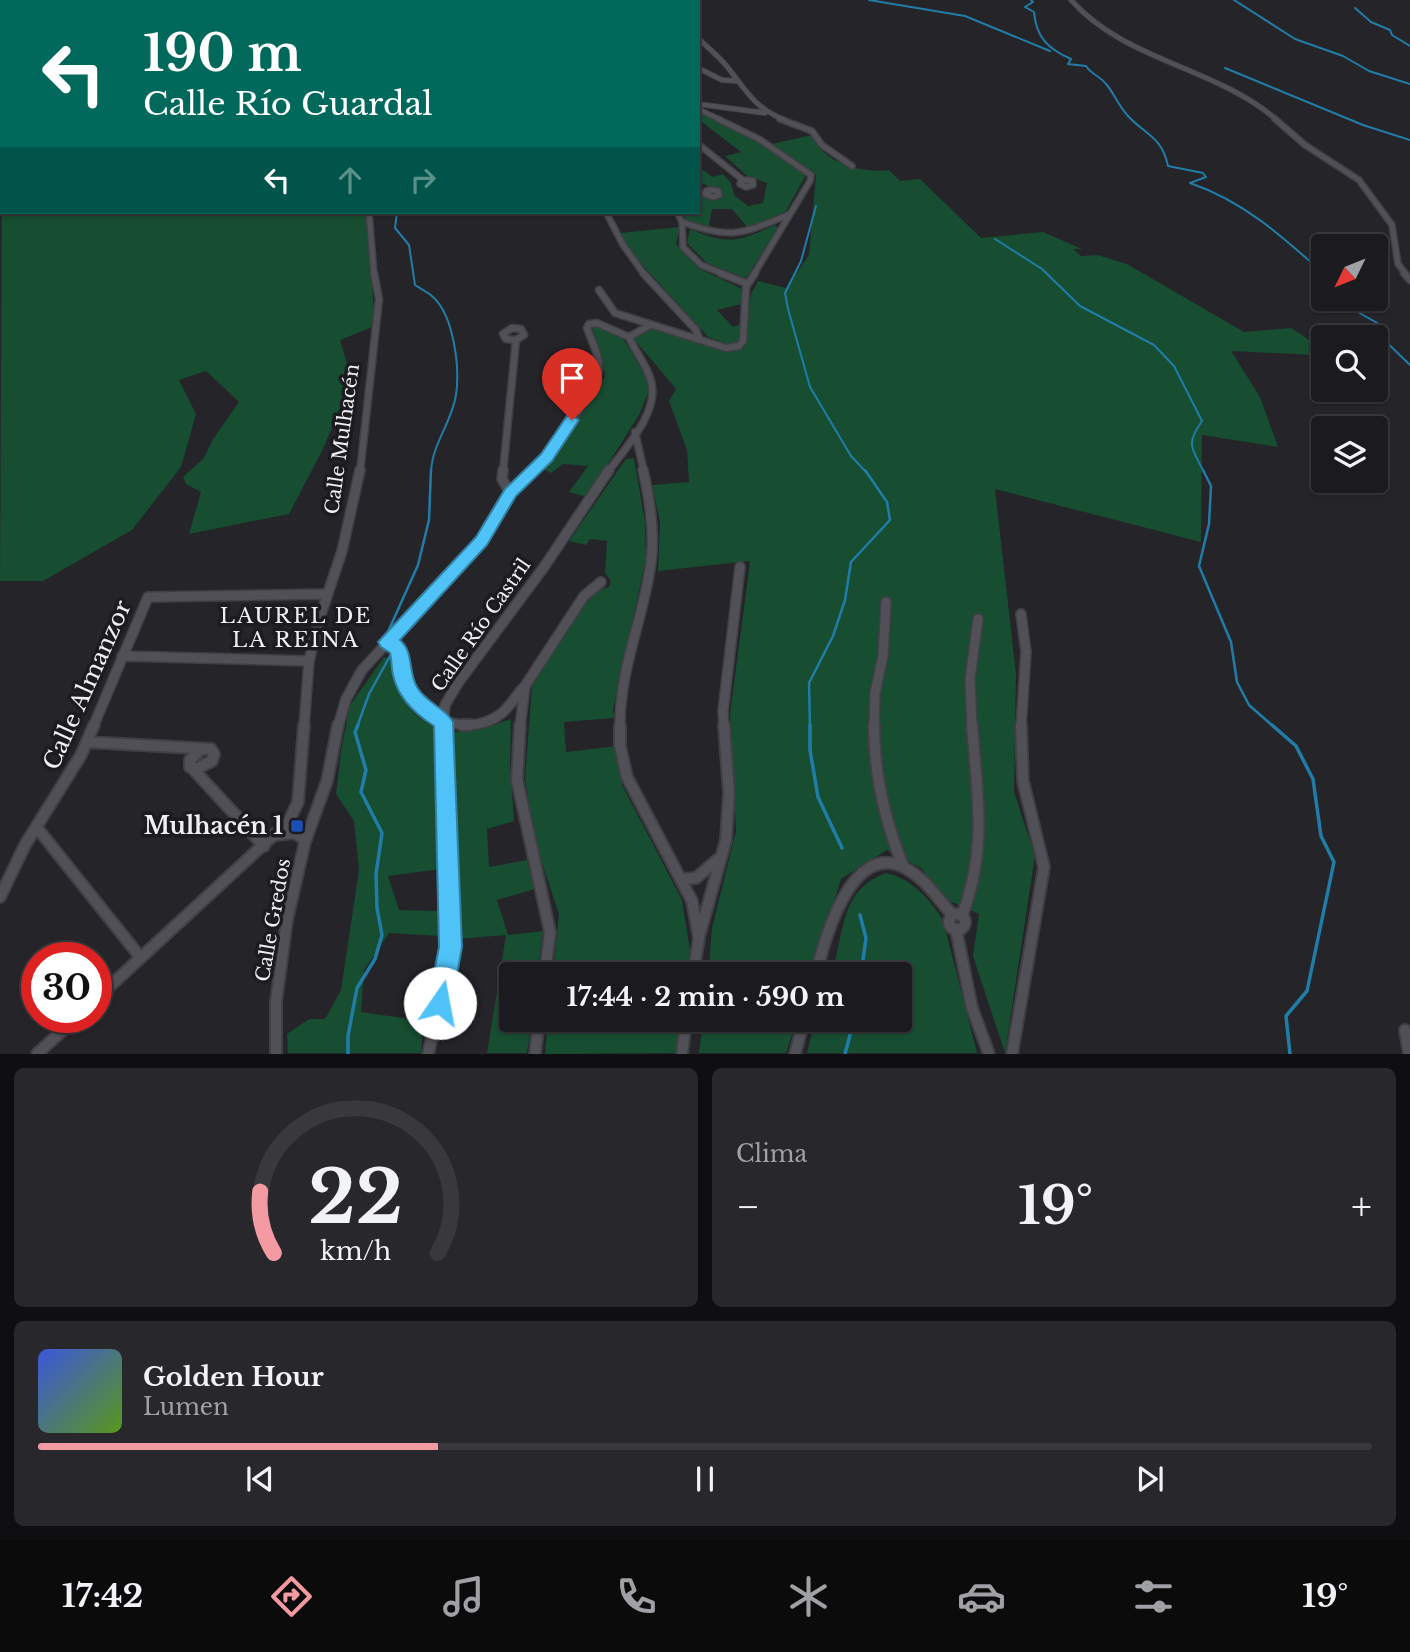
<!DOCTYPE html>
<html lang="es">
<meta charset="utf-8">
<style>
body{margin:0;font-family:"Libre Baskerville",serif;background:#28282c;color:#f1f3f6;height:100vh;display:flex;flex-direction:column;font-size:26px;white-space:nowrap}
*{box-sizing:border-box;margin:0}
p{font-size:23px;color:#a0a1a4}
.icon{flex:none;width:38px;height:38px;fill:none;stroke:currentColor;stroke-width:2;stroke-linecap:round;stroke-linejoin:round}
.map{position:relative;height:1054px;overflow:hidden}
.drawer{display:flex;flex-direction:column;gap:14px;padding:14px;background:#0f0f11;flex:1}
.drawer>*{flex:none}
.guide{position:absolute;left:0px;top:0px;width:700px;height:214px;box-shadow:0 2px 5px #0004,0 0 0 2px #39393d;background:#00695c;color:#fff;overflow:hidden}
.needle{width:46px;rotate:227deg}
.tools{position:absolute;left:1311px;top:234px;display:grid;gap:14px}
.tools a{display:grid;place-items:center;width:77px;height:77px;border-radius:7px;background:#1b1b1f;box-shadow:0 2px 5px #0004,0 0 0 2px #39393d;font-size:35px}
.speed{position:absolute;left:21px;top:942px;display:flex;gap:14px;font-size:35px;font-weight:700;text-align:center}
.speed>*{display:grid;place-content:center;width:91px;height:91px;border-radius:50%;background:#1b1b1f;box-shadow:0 2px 5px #0004,0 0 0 2px #39393d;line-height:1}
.speed .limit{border:10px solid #d22;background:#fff;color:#111}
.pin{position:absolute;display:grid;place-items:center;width:60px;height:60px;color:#fff;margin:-72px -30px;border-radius:50% 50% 50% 0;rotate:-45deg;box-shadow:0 0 7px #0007}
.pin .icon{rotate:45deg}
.me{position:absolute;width:77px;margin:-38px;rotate:12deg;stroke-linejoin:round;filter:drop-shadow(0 0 5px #0008)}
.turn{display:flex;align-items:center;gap:24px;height:147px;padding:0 28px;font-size:32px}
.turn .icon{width:91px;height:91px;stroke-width:2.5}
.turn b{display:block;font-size:49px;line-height:60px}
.lanes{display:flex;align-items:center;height:66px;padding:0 28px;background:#0003;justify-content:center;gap:35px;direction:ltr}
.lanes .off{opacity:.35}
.big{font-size:52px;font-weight:800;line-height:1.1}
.drawer .tile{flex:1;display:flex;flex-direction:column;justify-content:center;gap:10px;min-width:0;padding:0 24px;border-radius:10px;background:#28282c}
.drawer .dial{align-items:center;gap:0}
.dial svg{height:182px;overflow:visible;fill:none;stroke:#39393d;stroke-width:7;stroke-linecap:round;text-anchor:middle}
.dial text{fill:#f1f3f6;stroke:none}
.song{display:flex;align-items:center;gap:21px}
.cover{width:84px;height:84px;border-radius:10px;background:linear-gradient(135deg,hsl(230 70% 55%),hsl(90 70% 35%))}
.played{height:7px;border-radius:4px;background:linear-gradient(90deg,#f49aa2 30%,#39393d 30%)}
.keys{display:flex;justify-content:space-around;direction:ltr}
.heat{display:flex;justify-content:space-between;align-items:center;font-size:38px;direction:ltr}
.drawer .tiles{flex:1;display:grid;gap:14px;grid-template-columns:1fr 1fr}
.tile:last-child{grid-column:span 2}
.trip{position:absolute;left:499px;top:962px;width:413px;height:70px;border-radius:7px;background:#1b1b1f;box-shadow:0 2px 5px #0004,0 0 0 2px #39393d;font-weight:800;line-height:70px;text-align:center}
.tab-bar{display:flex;height:112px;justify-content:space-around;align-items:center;background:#0b0b0c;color:#a0a1a4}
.tab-bar .icon{width:49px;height:49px}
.tab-bar .on{color:#f49aa2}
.tab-bar b{font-size:32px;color:#f1f3f6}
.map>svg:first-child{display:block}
</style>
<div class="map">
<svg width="1410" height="1054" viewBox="0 0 1410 1054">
<rect width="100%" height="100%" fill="#242429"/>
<!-- green -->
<path fill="#174d31" d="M698,112l57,26 51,37 -20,36 -37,18 -17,-20h-20l-4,21 -22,-10 -4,-8h16v-25l5,4v5l7,4 12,-7 -24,-12v-15l14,11 11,-3 8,9 3,12 14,11 15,-3 4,-20 -20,-7 -22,-20 16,-4 -43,-33z
M812,135c12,29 48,38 77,35l11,11 20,-2 61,59 62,-6 39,17h-9l8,7 16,-1 30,9 117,68 47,-4 29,19 -4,8 -85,-4 29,46 18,50 -76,-12 -1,107 -206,-53 21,185 -2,118 21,64 -30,197 -32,-97 6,-42 -34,-15 -24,-31 -34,-18 -46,29 -30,96h-103l4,-47 24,-97 -6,-117 20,-153 -92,10 2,-49 -8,-37 37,-3 -2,-32 -18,-49 7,-12 -42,-50 14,-10 9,-1 69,22 18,-2 7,-54 7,-13 28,7 23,-33 7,-80 -44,-31z
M2,155v57h365l8,114 -35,14 12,40 -29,69 -34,65 -100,20 12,-42 -15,-8 -3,-7 21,-19 9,-19 26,-37 -33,-31 -27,9 17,34 -15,53 -49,63 -89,51h-43z
M775,225l3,3 -32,50 -39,-15 -20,-20 3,-14c38,16 48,13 85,-4z
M680,227l-4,17 22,24 44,21v15l-25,6 16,17 9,-3 -3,16 -8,5 -23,-8 -80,-88 -8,-16z
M597,326l24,9 24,40 4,16 -10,24 -52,82 -18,-5 19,-26 -25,-2 -12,9 -8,-4 28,-38 34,-55 -4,-23 -9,-25z
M634,458l11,64 1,37 -33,150 1,9 -50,4 2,30 52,-6 4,39 60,115 8,50 -3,25h-134l6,-61 -23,-69 -11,-66 7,-93 48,-76 18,-20 11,-3 2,-6 -6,-8 2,-32 -17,-2 -4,6 -17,-4 57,-82z
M384,657l11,3c6,36 8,50 42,69l4,140 -53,7 11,34 42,1 -1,25 -51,-3 -25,37 -3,42 63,9 -3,32h-133l-1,-19 22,-15h16l16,-29 18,-120 -5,-49 -18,-27 5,-43 9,-46z
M511,719l-1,46 4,56 -27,8 2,38 38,-7 8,29 -38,11 11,35 35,-4 -6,44h-26v45h21l-5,33h-40l19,-118 -48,4 1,-72 -5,-135 28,-3z
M886,873c26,6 43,25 57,47l34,133h-170l8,-33h85v-45h-69c14,-39 7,-85 55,-102z
M548,1020h133l-4,33 -132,1z
M703,1020h94l-11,33h-87z"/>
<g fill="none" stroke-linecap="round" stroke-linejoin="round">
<!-- stream-far2 -->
<path stroke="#217da8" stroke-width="2" d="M869,0l96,16 85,35
M1031,0l2,2 -8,5 9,5c2,25 14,37 37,47l-3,5 18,2c6,9 14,10 20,18 8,9 12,21 22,32 19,20 34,21 40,50l35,7 3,4 -16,6c53,18 92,53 133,90
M1234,0l61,39 48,17 26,15 41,13
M173,2l3,-2
M1355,8l16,14 19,8 2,5 18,11
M1225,68l138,57 47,15
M816,206l-15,55 -16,32 3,16 22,78 41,69 15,16
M397,212l-2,16 14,17 6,40c6,4 13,7 18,12 21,19 27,71 23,98 -4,27 -24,49 -25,77
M995,239l47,30 38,37 74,39 20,21 28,55c-17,24 -10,27 2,51
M1360,299l-4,12 23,13 1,12 30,29"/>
<!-- stream-far1 -->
<path stroke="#217da8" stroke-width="2.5" d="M1203,470l8,16 -2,38 -10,42 32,76 6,40 12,23 25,22
M387,634l31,-69 11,-45 2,-50
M357,727l12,-33 21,-38
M810,727l-1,-44 24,-47 12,-36 6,-38 39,-42 -3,-18 -22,-32"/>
<!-- stream -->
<path stroke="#217da8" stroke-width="3.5" d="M810,725v25l8,47 24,51
M1272,725l24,21 17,33 8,57 13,26 -27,129 -21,25 4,38
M860,915l6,23 -5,37
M348,1054v-18l9,-48 18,-29 7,-24 -5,-27 -1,-34 6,-41 -21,-41 5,-22 -11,-38 3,-7
M845,1054l9,-34"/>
<defs>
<path id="minor-far4" d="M516,0l2,2
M647,0l4,2
M1071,0c54,61 145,67 206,120
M443,2l26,-2
M698,38c10,10 23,20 31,31 18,23 27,40 56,51
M698,68l24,12 14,1
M698,104l67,9
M698,109l23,11"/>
<path id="minor-far3" d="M718,119l41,20 52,36 -1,6 -56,93
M780,119l32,12 10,14 30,21
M1275,119l30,26 54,35 33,45 6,39 8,10
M698,144l45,36
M748,180l5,1v4l-7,2 -6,-3 1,-3z
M712,190l6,1 1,4 -6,2 -8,-3 1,-3z
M369,212l5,62
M606,212l17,33 21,29
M677,212l5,10 1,25 18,18 23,9
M682,222c50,18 60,12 108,-8"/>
<path id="minor-far2" d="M643,273l53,57 3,8
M720,273l28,11
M1404,273l6,7
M599,290l16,23 111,35 13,-2 4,-5 3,-54 9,-14
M512,328l9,1 3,6 -8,5 -10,-1 -3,-5z
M629,337l21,-12
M635,432l9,40
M360,472l19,-173 -5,-26
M503,472l13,-132
M531,472c18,-17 66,-79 68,-103 1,-13 -8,-29 -12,-41l2,-4 8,-1 32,14
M608,472c17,-24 52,-60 43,-91 -4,-16 -16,-29 -22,-44"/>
<path id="minor-far1" d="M503,470l-1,9 8,13
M1021,614l5,38 -5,75
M387,642l10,5c4,14 5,29 11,42 17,34 64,48 94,24 8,-7 14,-17 21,-25
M122,656l187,5
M93,727l55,-130 180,-3
M304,727l5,-66 10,-41 23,-69 18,-81
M338,727l8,-28 16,-29 119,-129 29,-49 23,-22
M443,727l2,-22 13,-22 86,-116 65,-97
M520,727l5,-41 59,-90 17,-14
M620,727c-1,-57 24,-110 31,-165 4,-31 -1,-62 -8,-92
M724,727l-1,-16 17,-144
M874,727l1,-34 8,-37 3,-54
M972,727l-2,-48 8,-60"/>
<path id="minor" d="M462,725h8
M520,725l-3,55 33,152 -5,43
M620,725v21l7,31 65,124 7,37 -6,37
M874,725c0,49 11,96 29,141
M87,742l124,7 3,5 -2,7 -16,8 -6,-2v-7l11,-11
M193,769l71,77
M38,829l103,129
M276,835l18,-2 12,7
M684,879l12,-1 22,-19
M0,897l25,-52 56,-90 13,-30
M949 922a8 8 0 1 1 16 0a8 8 0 1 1-16 0Z
M962,916c26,-69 15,-120 10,-191
M956,929l16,79 17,46
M700,933l26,-93 3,-47 -5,-68
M816,975c8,-34 35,-136 89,-107 20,10 32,30 47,46
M96,999l193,-178 9,-19 6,-77
M1405,1030l4,24
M37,1054l40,-37
M276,1054v-52l11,-82 18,-78 22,-61 11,-56
M428,1054l18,-74 4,-33 -7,-222
M535,1054l4,-34
M682,1054l4,-34
M795,1054l9,-34
M1012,1054l32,-187 -21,-86 -2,-56"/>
</defs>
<!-- minor-far4 casing -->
<use href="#minor-far4" stroke="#3f3f44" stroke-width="6"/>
<!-- minor-far3 casing -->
<use href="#minor-far3" stroke="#3f3f44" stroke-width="8"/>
<!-- minor-far2 casing -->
<use href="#minor-far2" stroke="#3f3f44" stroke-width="9"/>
<!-- minor-far1 casing -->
<use href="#minor-far1" stroke="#3f3f44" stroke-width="12"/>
<!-- minor casing -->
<use href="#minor" stroke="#3f3f44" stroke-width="14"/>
<!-- minor-far4 -->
<use href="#minor-far4" stroke="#505056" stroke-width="4.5"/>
<!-- minor-far3 -->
<use href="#minor-far3" stroke="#505056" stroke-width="5"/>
<!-- minor-far2 -->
<use href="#minor-far2" stroke="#505056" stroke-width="6"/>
<!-- minor-far1 -->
<use href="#minor-far1" stroke="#505056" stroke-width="9"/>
<!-- minor -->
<use href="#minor" stroke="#505056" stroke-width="10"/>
</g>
<!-- route -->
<path fill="#4fc3f7" stroke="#337fa1" stroke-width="2" d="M572,415l7,5 -27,41 -36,35 -29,49 -87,95c14,12 8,32 17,47 9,16 30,22 36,35l9,225 -10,56 -4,9 -8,3 -9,-3 -3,-9 11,-56 -5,-221c-19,-12 -36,-28 -41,-51 -2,-8 -1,-15 -3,-22l-9,-6 -3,-5 98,-105 29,-48 36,-35 26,-38z"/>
<!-- markers -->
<rect fill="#1a4fb4" stroke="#1b1b20" stroke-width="2.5" x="290" y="819" width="14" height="14" rx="3.5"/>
<g text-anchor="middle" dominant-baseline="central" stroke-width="7" stroke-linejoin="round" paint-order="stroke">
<!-- street labels -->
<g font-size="19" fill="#f0f0f3" stroke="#1b1b20">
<text transform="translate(342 439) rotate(-82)">Calle Mulhacén</text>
<text transform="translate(481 625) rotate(-55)">Calle Río Castril</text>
<text transform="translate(273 920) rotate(-80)">Calle Gredos</text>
</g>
<!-- neighbourhood labels -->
<g font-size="21" letter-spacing="2" fill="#f0f0f3" stroke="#1b1b20">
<text x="296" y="616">LAUREL DE<tspan x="296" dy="24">LA REINA</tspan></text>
</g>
<!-- near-street labels -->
<g font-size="23" fill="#f0f0f3" stroke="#1b1b20">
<text transform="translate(87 685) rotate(-66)">Calle Almanzor</text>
</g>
<!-- near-poi labels -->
<g font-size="23" font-weight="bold" fill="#f0f0f3" stroke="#1b1b20" text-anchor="end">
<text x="283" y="826">Mulhacén 1</text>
</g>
</g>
</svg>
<div class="tools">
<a><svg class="needle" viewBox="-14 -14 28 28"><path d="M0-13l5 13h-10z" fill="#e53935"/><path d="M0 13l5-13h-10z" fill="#a0a1a4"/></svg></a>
<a><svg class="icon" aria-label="search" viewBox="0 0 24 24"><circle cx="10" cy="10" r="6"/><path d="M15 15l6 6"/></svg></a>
<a><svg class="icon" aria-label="layers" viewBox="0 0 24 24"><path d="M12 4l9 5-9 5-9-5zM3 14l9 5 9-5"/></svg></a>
</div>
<div class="speed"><div class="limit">30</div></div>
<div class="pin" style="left:572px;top:420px;background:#d93025"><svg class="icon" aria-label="arrive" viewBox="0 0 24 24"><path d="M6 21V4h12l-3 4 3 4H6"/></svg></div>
<svg class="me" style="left:440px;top:1003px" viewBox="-20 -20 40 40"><circle r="19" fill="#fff"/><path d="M0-13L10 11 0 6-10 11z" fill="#4fc3f7"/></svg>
<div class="trip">17:44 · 2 min · 590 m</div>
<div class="guide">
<div class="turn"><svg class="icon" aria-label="left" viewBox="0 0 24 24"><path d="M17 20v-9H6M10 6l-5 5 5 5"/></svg><div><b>190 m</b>Calle Río Guardal</div></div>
<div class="lanes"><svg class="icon" aria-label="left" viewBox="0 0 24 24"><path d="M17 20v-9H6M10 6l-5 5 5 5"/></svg><svg class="icon off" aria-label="ahead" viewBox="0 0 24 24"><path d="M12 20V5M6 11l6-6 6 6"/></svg><svg class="icon off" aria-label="right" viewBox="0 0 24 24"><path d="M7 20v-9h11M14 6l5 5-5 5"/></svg></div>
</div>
</div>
<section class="drawer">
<div class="tiles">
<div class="tile dial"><svg viewBox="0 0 100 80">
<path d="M14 69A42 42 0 1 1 86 69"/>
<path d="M14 69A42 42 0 0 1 8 42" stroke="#f49aa2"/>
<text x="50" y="56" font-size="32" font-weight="700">22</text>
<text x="50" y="72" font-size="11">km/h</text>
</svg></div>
<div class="tile"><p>Clima</p>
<div class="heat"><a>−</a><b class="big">19°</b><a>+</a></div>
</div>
<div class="tile">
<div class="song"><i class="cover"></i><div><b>Golden Hour</b><p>Lumen</p></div></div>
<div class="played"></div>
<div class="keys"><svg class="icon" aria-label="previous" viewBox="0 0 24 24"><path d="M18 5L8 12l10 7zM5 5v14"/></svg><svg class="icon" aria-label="pause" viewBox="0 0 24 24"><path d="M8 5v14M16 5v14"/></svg><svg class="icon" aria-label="next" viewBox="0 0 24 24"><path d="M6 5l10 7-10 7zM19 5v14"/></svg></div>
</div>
</div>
</section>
<nav class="tab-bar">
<b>17:42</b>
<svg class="icon on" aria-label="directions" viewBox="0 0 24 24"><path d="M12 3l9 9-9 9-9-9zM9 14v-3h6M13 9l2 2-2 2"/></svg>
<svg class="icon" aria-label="music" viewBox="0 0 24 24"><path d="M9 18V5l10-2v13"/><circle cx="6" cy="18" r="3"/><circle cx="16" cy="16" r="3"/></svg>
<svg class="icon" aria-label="phone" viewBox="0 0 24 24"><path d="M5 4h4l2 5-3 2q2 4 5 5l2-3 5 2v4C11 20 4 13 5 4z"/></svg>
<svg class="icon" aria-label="climate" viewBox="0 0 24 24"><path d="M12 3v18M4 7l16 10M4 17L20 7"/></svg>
<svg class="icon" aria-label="car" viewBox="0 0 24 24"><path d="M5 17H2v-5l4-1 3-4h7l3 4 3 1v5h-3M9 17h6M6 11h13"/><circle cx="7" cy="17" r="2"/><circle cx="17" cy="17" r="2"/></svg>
<svg class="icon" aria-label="filters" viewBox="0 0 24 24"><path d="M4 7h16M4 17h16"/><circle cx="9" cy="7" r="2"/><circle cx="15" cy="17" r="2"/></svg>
<b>19°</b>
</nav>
